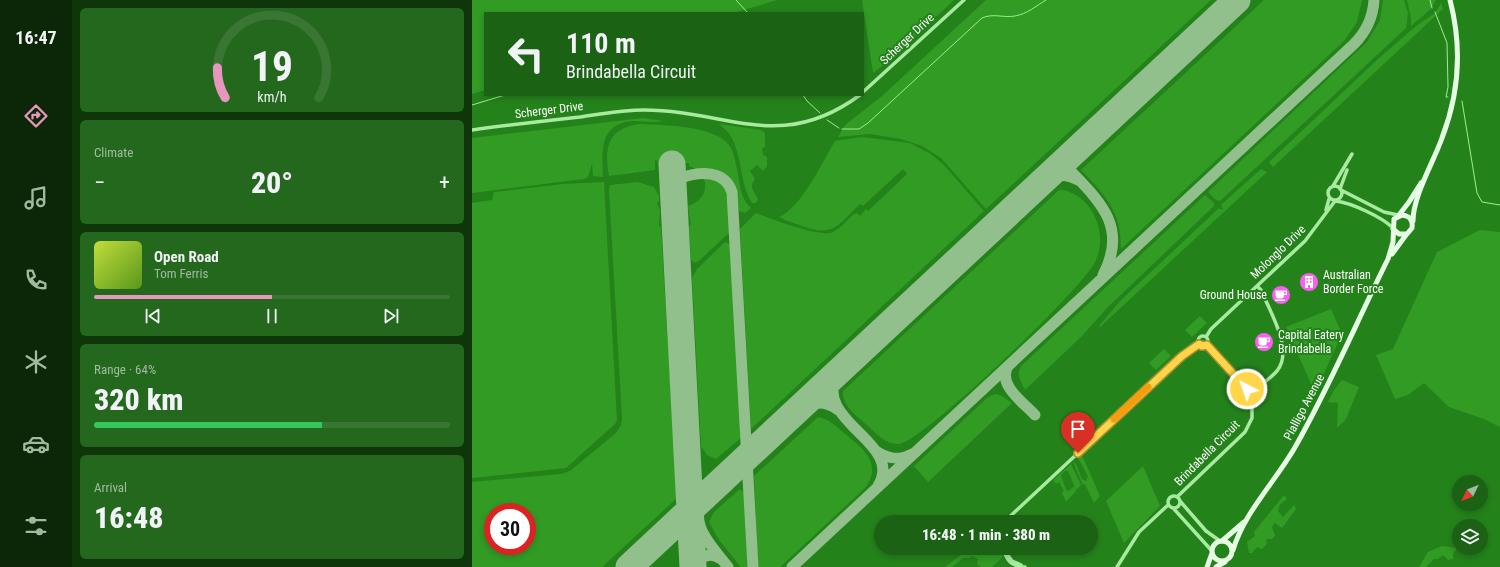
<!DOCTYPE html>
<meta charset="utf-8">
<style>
body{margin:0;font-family:"Roboto Condensed",sans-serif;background:#24681d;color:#f1f3f6;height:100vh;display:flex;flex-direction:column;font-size:15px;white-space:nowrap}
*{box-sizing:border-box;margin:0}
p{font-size:13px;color:#a0bca0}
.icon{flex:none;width:22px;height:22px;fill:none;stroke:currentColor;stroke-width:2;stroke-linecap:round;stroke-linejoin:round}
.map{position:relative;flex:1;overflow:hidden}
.details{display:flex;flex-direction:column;gap:8px;padding:8px;background:#0f360b;width:400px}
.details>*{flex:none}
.hud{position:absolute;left:12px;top:12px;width:380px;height:84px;border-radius:0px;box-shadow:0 2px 6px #0003;background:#1b6214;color:#f1f3f6;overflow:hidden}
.needle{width:26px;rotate:227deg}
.fabs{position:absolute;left:980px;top:475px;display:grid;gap:8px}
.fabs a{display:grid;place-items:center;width:36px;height:36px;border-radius:50%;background:#1b6214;box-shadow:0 2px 6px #0003;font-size:20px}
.speed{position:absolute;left:12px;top:503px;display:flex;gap:8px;font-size:20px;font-weight:700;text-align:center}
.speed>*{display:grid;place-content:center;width:52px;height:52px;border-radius:50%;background:#1b6214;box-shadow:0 2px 6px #0003;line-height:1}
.speed .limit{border:6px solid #d22;background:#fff;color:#111}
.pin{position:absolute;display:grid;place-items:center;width:34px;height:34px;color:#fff;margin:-41px -17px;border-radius:50% 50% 50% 0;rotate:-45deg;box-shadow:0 0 4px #0007}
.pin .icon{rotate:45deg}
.me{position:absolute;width:44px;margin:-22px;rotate:319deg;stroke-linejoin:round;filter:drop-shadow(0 0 3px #0008)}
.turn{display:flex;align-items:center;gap:14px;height:84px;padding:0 16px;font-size:18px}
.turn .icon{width:52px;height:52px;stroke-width:2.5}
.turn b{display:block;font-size:28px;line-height:34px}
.big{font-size:30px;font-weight:800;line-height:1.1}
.details .widget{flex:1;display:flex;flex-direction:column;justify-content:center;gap:6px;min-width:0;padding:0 14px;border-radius:6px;background:#24681d}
.details .dial{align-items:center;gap:0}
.dial svg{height:104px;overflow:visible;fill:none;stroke:#397634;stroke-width:7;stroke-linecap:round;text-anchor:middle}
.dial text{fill:#f1f3f6;stroke:none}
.song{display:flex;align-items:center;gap:12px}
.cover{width:48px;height:48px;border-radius:6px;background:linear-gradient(135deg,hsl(70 70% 55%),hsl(90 70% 35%))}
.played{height:4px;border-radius:2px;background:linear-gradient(90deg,#e797bd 50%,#397634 50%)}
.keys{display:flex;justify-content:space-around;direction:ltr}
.heat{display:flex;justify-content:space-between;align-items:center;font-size:22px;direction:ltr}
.charge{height:6px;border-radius:3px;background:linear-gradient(90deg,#34c759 64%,#397634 0)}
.trip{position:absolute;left:402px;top:515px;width:224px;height:40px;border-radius:20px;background:#1b6214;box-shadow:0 2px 6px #0003;font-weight:800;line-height:40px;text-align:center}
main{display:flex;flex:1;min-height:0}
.menu{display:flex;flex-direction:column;width:72px;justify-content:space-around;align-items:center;background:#0b2708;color:#a0bca0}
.menu .icon{width:28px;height:28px}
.menu .active{color:#e797bd}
.menu b{font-size:18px;color:#f1f3f6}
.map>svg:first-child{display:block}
</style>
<main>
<nav class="menu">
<b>16:47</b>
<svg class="icon active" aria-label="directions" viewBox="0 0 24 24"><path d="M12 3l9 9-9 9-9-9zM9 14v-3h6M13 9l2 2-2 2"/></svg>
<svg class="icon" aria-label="music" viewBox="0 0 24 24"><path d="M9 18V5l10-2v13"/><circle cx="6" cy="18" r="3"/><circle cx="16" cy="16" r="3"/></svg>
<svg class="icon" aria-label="phone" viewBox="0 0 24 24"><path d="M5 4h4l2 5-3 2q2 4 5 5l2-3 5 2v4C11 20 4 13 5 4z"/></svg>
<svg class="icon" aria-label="climate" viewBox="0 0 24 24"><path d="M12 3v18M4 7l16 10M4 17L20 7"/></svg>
<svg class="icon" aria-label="car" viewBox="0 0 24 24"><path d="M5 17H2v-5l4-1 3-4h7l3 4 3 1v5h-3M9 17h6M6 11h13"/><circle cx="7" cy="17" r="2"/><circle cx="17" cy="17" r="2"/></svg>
<svg class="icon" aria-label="filters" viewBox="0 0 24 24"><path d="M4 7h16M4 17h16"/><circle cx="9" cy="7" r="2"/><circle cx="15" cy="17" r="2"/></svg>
</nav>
<section class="details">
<div class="widget dial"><svg viewBox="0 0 100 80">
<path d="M14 69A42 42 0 1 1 86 69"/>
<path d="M14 69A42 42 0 0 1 8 46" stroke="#e797bd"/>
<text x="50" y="56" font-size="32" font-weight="700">19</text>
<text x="50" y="72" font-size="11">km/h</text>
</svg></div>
<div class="widget"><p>Climate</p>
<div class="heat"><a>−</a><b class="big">20°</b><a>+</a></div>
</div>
<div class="widget">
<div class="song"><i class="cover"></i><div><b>Open Road</b><p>Tom Ferris</p></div></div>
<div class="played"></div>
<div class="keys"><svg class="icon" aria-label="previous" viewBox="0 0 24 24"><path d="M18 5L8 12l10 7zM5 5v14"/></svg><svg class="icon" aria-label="pause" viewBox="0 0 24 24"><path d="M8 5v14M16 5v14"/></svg><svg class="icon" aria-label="next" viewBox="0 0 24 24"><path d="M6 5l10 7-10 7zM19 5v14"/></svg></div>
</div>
<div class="widget"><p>Range · 64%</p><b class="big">320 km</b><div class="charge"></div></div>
<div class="widget"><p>Arrival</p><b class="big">16:48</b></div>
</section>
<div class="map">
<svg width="1028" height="567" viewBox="0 0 1028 567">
<rect width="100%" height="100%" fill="#24821b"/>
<!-- green -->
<path fill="#319b24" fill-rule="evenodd" d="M0,0h305l-43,13h-249v77l-13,4z
M390,0h92l-64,60 -17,13z
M514,0h225l-225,209 -45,-51 -19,-12 -21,-7 -31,-5 -32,3 7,-12 37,-29z
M792,0h98l-5,22 -13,19 -223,208c0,-38 -15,-53 -40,-79z
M911,0h21l4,13 -2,15 -186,173 -4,-1 -8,-8 159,-150 13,-22z
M935,0h29l-5,9 -20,17v-8z
M969,3l2,6 -170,158 -4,-5 109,-103 38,-33 19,-13z
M171,118l20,3c-9,2 -19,0 -28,0 -36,1 -33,30 -32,56l-10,-1 -1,-12 -4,13 -4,2 -112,14v-55z
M167,124c23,1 80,1 92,24 4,8 5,18 7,26 2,12 3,25 13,34l-6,5 -6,-2 -3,-23 -7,-12 -14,-7 -17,1 -9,-4v-3l-31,1 -1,-4h-2v10l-46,6c-5,-28 -2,-47 30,-52z
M247,124l42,6 4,3v14l-3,1 1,7 4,2v9l-4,5 -6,-6 -7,6 5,8c-7,9 0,13 3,20l-2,4h-4c-13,-21 -9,-47 -22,-68 -3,-5 -7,-7 -11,-11z
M390,137l48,6 21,11 13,11 40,46 -233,218 -11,-200 16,-16c15,6 64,25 77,19 8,-4 14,-12 21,-18l3,-1 3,3 6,-7 2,2 39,-37 -4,-5 -40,37 -3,-2c-21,20 -26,34 -58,22 -7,-3 -16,-5 -23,-9 22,-9 44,-56 56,-76z
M789,169l6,3 -167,155 -1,-1 21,-25 99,-93 3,2 1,-1 -2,-4z
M237,177l9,2 9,8 4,44 -31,29 -5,3 -4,-3 -2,-33 2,-3 -3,-18c13,-4 20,-14 16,-27z
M132,182l13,238 -2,4 -49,44 -94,10v-275l20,-3 2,-8 69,-8z
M166,182l16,5 5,9v5l-2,2 3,8 -1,15 2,2 16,270 -75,69h-130v-85l89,-8 9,-3 46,-38 5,-8 1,-7 -13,-228 1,-5zM21,512h34v34h-34z
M587,190c5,-1 10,2 15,4 23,12 33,45 21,68 -12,26 -171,179 -196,182 -13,1 -23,-11 -32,-19 -10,-9 -25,-19 -24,-34z
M733,195l9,8v3l-107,102 -25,28 -57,54c-4,-9 -10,-16 -3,-25z
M1008,230l20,2v195l-16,-8 -35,-12 -25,-24 -16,12 -13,4 -19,-44 17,-6 44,-97z
M253,242l7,3 10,192 -26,22 -9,-4 -6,-9 -9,-168 5,-9z
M859,309l11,25 -27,59 -29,-66z
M728,316l7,7 -15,14 -7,-7z
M692,349l7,7 -15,14 -7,-7z
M870,380l17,7 -13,32 -9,9 1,-25 -10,-1 6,-12z
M523,394l7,2 10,7 -84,79 -14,-16 74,-69z
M346,417c11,2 18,9 26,16 19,15 40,32 20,56l-84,78h-22l-4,-91z
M610,455l18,41 -6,7 -9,-19 -2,1 -10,-23 3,2 6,15 4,2 2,-5 -10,-18z
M599,464l10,21 -5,5 -8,-19h-3l-4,4 5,15 3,1 5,-5 2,5 -10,11 -4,-9 2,-2 -5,-9 -3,2 -3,-4z
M671,466l17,40 -36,37 -18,-42z
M268,489l6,5 3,73h-8l-22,-27 -10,-18 5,-10z
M812,495l3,4 -7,5 -2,7 5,6 11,-12 2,4 -14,19 -7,-5 -3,4 3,9 -3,3h-6l1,5 -5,5 -5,-2 -5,6h-3l-2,-11 8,-6 -1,-4z
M970,546l15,2 -4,6v5l-5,1 -5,-5 -5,4h-4l-8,8h-7l9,-15z
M498,548h30l3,9 -11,10h-11l-4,-3 1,-5 -7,-3v2h-8l-11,9h-7z"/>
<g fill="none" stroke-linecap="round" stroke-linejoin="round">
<!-- stream -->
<path stroke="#9eec93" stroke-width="1" d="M264,0l12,13
M958,0l2,8
M963,12l12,31 1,44 -2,10h2
M331,95l4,6 13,12
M990,101l15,92 5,9 18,3
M0,105l33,-10
M355,120l12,8
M370,129h17l9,-6 114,-105c11,-5 21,0 33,-2 12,-2 21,-10 31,-16"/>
<!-- taxiway -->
<path stroke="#92c08d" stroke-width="11" d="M591,163c33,35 67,61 40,112
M570,182c12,-8 24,-9 36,-2
M201,190l8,-12c19,-7 44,-8 51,14l21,375
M536,366c-11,19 15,36 27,49
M365,373c-25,50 68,69 41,113
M326,410c14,-9 27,-10 40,0
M404,451c12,8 23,10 36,3
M234,495c-21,27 6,51 22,72
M193,533c14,-7 27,-7 39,3
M223,567c5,-12 16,-15 26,-8
M320,567l562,-523c12,-12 19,-27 20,-44"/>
<!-- runway -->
<path stroke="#92c08d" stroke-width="27" d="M200,164l21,403
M157,567l608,-567"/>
<!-- minor -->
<path stroke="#a8eaa0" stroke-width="3.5" d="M391,92l101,-92
M0,130c36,-5 72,-9 108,-13 21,-3 43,-7 64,-7 83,0 136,44 216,-15
M856 193a7 7 0 1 1 14 0a7 7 0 1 1-14 0Z
M861,186l19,-32
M868,189l7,-19
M869,190l43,22 14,3
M864,201c16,2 45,16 56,26
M854,210l3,-11
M726 341a5 5 0 1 1 10 0a5 5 0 1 1-10 0Z
M734,337l5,-8 94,-88 30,-40
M775,389l13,-5
M779,398c6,-12 17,-17 26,-27 17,-21 -7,-59 -16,-81l-4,-4
M696 502a6 6 0 1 1 12 0a6 6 0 1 1-12 0Z
M705,497l68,-65 7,-14v-16l-4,-12 -41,-45
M708,501l26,30 14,10
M702,509l38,42
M532,522l178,-166 17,-12
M531,548c4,14 9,18 22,19
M533,551l7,10 9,4
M645,567l22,-35 29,-27"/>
<!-- primary -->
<path stroke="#e5fee4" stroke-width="5" d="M927,215l10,-13 12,-19
M941,221c0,-25 21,-60 29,-83 17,-44 20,-92 8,-138
M920,254l14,-19
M740 551a10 10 0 1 1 20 0a10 10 0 1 1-20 0Z
M750,541l22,-19
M761,550c11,-37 41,-67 61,-101 35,-61 62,-126 94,-190l5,-17 1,-23 8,-4c8,1 11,5 10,13l-5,6h-8l-6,-5
M735,567l5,-14
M744,567l9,-5"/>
</g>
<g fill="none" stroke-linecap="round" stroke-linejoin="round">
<defs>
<path id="route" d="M606,453l104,-97 17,-12 3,2 5,-1 40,44"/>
</defs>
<!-- route casing -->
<use href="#route" stroke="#a68a30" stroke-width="10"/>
<!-- route -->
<use href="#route" stroke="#ffd54a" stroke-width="7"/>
<!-- slow -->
<path stroke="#f59e0b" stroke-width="7" d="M642,419l34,-32"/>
</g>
<!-- icons -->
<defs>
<symbol id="building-disc" viewBox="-11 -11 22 22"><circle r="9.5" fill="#fc5df2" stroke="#24821b"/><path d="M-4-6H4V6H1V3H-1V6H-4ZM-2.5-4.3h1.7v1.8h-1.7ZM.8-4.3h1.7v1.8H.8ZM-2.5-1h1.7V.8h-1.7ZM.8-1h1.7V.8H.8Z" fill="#fff"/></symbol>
<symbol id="cafe-disc" viewBox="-11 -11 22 22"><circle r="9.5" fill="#fc5df2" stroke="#24821b"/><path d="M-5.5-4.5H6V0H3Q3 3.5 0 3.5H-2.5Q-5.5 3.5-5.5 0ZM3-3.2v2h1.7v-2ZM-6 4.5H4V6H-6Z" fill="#fff"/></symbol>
</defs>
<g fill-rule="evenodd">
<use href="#building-disc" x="826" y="271" width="22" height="22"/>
<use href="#cafe-disc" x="798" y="284" width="22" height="22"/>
<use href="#cafe-disc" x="781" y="331" width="22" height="22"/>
</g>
<g text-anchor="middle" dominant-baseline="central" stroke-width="4" stroke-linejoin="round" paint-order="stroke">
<!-- street labels -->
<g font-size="12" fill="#fff" stroke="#24821b">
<text transform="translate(435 39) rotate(-43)">Scherger Drive</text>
<text transform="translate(77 110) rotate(-7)">Scherger Drive</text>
<text transform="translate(806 252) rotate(-44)">Molonglo Drive</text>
<text transform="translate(832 407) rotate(-62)">Pialligo Avenue</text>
<text transform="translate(735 453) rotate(-45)">Brindabella Circuit</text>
</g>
<!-- poi labels -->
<g font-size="12" fill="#fff" stroke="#24821b" text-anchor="start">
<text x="851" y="275">Australian<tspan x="851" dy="14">Border Force</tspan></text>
<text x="795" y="295" text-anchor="end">Ground House</text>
<text x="806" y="335">Capital Eatery<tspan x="806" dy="14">Brindabella</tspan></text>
</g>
</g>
</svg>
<div class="fabs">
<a><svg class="needle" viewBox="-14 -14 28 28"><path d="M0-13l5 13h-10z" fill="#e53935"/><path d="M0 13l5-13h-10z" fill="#a0bca0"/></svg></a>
<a><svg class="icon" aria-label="layers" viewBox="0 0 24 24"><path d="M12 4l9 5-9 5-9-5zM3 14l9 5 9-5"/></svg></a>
</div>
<div class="speed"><div class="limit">30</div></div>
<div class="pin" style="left:606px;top:453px;background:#d93025"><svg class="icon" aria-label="arrive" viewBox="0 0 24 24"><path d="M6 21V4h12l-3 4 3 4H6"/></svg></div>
<svg class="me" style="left:775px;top:389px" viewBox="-20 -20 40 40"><circle r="17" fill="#ffd54a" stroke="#fff" stroke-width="3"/><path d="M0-11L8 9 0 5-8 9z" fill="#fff"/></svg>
<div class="trip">16:48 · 1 min · 380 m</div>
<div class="hud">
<div class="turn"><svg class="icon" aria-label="left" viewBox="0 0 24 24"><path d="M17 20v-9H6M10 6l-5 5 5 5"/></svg><div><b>110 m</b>Brindabella Circuit</div></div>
</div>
</div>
</main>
